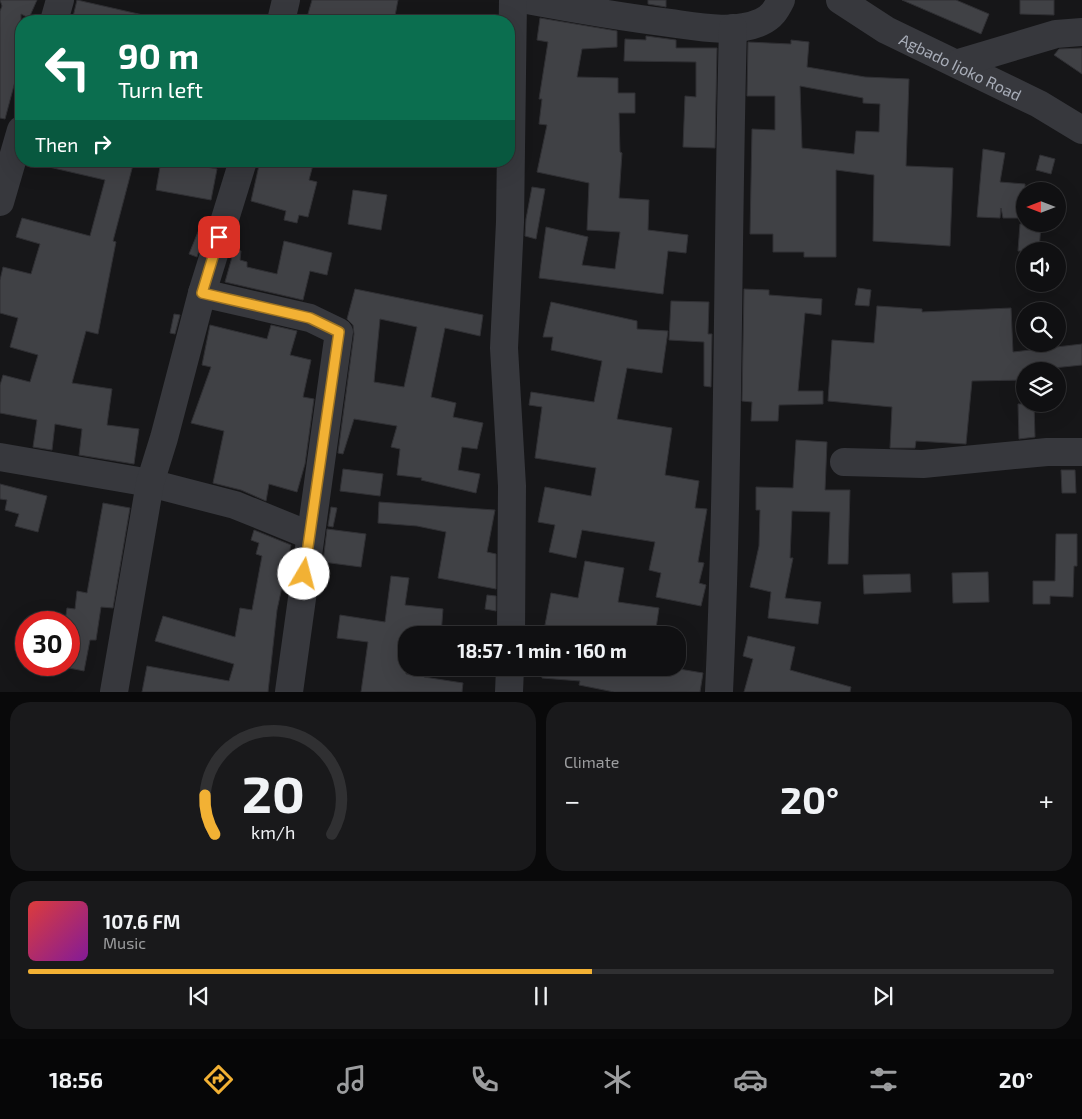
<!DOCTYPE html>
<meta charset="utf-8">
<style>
body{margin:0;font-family:"Exo 2",sans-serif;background:#19191b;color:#f1f3f6;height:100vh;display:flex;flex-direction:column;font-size:19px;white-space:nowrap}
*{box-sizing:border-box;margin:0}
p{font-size:16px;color:#9c9d9f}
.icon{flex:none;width:28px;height:28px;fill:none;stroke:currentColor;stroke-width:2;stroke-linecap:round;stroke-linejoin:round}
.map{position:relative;height:692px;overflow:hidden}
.details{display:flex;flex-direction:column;gap:10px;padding:10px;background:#09090a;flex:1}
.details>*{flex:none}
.guide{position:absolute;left:15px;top:15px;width:500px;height:152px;border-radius:20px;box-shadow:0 5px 20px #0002,0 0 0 1px #303032;background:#0b6e4f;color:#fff;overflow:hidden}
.needle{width:32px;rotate:270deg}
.buttons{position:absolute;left:1016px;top:182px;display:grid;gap:10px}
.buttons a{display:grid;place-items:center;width:50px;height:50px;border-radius:50%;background:#101012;box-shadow:0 5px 20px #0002,0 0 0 1px #303032;font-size:25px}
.speed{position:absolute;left:15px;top:611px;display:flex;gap:10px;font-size:25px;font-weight:700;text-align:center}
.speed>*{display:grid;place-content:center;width:65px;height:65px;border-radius:50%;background:#101012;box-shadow:0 5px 20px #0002,0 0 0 1px #303032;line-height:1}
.speed .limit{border:8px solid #d22;background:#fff;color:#111}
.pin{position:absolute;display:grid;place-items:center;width:42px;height:42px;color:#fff;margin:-21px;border-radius:10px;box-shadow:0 2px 8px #0006}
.me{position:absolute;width:55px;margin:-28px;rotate:8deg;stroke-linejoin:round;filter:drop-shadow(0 0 4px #0008)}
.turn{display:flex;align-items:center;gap:18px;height:105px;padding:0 20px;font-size:22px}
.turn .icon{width:65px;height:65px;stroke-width:2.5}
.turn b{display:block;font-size:35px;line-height:42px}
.then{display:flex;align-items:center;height:48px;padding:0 20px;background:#0003;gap:10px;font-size:19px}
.big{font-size:38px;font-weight:700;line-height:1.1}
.details .card{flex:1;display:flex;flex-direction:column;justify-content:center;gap:8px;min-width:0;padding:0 18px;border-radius:20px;background:#19191b}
.details .dial{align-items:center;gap:0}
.dial svg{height:130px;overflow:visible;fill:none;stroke:#303032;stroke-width:7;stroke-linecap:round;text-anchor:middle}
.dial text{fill:#f1f3f6;stroke:none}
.song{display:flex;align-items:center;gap:15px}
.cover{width:60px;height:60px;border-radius:8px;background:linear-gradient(135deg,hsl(0 70% 55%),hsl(290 70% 35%))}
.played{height:5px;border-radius:2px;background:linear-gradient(90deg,#f2b134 55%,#303032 55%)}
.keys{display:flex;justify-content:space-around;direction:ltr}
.heat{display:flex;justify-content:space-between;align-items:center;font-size:28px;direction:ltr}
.details .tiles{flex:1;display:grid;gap:10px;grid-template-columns:1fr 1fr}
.card:last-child{grid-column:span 2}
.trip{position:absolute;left:398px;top:626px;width:288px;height:50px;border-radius:20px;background:#101012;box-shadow:0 5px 20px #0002,0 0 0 1px #303032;font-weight:700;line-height:50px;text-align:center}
.dock{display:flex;height:80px;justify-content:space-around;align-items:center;background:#060607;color:#9c9d9f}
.dock .icon{width:35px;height:35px}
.dock .active{color:#f2b134}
.dock b{font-size:22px;color:#f1f3f6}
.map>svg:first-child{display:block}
</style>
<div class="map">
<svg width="1082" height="692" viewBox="0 0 1082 692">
<rect width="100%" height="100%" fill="#161618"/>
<!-- building -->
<path fill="#404145" stroke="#303034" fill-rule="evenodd" d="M0,0h37l-8,18 -8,-4v52l-2,8h-2l-12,45 -5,-1v-107l2,-5z
M77,0l66,15 -1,6h-70z
M312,0h86l-4,21h-88z
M648,0h18v7l-18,-3z
M902,0h54l33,14 -8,20z
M1020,0h34v15l-34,-1z
M540,18l77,13v16l-35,2 -5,28 41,1v15h17v20h-16l1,39 2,1 -3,45 30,2 -1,30 40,5 -2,18 -18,-2 -5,43 -124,-16 7,-51 42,10 -6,28 33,4 5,-37 -33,-2 2,-47 -52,-11 10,-47 -8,-1 3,-25h-3l9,-57 -11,-2z
M646,36l30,4v8h41l-2,100 -32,-1 2,-51 11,1v-35l-72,-1 1,-22 21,1z
M791,40l18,2 -2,25 58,10 44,2 -3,87 47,2 -3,78 -77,-5 1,-66 -38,-5v87h-32v-5h-31v-18h-23l2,-105 23,1v-34h-28l1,-54 43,2zM800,86l63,12v5l17,1 -1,28 -23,-1 -2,23 -52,-6z
M1082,48v26l-28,-19 5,-6z
M983,149l22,4 -5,29 25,2v34h-22l-2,-10 -1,10 -23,-1z
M1040,155l15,4 -4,15 -15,-4z
M50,161h84l-21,80 3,1 -18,92 -12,-3 -14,52 40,6 -5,36 32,4 -5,35 -55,-9 3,-26 -27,-5 -3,26 -19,-3 4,-27 -37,-7v-28l3,-10 27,7 8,-27 -28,-8 8,-29 -18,-5v-33l3,-13 28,7 9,-30 -24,-7 6,-19 68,18 15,-56 -56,-13z
M161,161h14l42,8 -6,31 -55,-10z
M260,161h54l-5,19 8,2 -9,35 -9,-2 -2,8 -13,-3 2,-9 -35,-10z
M532,187l13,2 -9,50 -11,-3 1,-17z
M353,190l34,5 -6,35 -33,-6z
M202,222l5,2 -10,33 -8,-3z
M1020,224h21l-2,27h-21z
M284,241l48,12 -5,22 -17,-4 -7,29 -78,-18 9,-32 7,1 -1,9 7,2v5l30,7z
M858,288l13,2 -2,16 -14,-1z
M355,289l128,26 -3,21 -35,-8 -14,69 25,6 -3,14 30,6 -6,26 -15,-2 -4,23 22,4 -4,19 -55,-13 1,-2 -25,-3 3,-26 -9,-2 6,-21 -43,-7 -11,35 -5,-1 16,-119 -1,-9 -6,-6zM380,319l37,8 -13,60 -30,-5z
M744,289l25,1v5l53,4 -1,16 -16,-2 -7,78h25v13l-44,1 -1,16h-27l1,-19 -10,-1z
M671,301l38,1 -1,32h4l-1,53 -7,-1v-44l-35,-2z
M551,302l86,19v8l31,2 -6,42 -35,-5 -10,51 55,9 -7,47 34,6 -4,27 12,1 -9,53 6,1 -5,20 7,2 -5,21 -45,-9 5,-24 -12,-3 6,-28 -73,-12 -6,28 -27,-6 6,-27 -17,-3 7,-35 46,9 5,-28 -61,-10 7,-51 -13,-2 2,-13 63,10 8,-41 -51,-11 2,-13h-10z
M877,306l45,3v3l89,-4 2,44 69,-8v21l-57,6v9l-53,1 -6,63 -50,-3 -1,7h-25l2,-41 -64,-6 4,-61 42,3z
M174,314l6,1 -5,19 -5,-1z
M210,325l57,14 4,-14 26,6 -7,24 21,5 -8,37 11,2 -9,65 -8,28 -28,-8 -3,17 -25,-11 -28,-7 11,-52 -33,-8 20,-56 -9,-2z
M1018,404h16l1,33 -16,2z
M796,440l31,2 -2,48h25l-2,74h-20l2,-52 -38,-1 -2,47h3l-8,40 36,4 -3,22 -50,-6 3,-26 -21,-5 9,-41 1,-36h-4v-23l37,1z
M343,469l40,5 -3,22 -40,-5z
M1061,470h14l1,23h-14z
M0,484l47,12 -9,36 -23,-6 4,-12 -14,-4 2,-10 -7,-1z
M379,502l116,8 -8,42 9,2v35l-58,-11 8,-46 -29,-6 -39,-3z
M103,503l27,5 -17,100 -12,-1 -5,33h-6l-6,31 -15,-3v-46h-4l2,-14 8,1 2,-18 10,2z
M331,507l6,1 -4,19 -5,-1z
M327,529l39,5 -5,33 -38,-5z
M254,530l37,15 -14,65 -9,82h-126l5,-26 82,15 5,-17 -79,-23 8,-25 72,21 5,-29 12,2 10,-54 -6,-2 3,-11 -8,-3z
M1056,534h21v32h-3l-1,31 -23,-1v8h-17v-23h22z
M585,561l39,7 -6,34 41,6 -4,27h-52l-58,-10 6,-32 27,5z
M988,572l1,30 -36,1 -1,-30z
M910,574l1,18 -47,2 -1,-19z
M391,576l18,2 -4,27 38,4 -2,26h-35v39l19,1 -1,2 39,6 -1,9h-101l7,-50 -31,-4 3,-23 45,7z
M487,595l9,1v15l-11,-2z
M748,636l47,11 -5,23 61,17 -1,5h-106l9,-33 -10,-3z
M542,668h131l30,5 -3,19h-86l-35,-7 1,-4 -38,-3z"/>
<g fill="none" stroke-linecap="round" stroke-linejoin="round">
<!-- minor -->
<g stroke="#37383d" stroke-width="28">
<path d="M527,0c48,9 95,17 143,23 29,4 64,11 91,-1 11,-5 15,-12 20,-22"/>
<path id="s1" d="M840,0l46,30 153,74 43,26"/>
<path d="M54,21l6,-21"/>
<path d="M281,21l5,-21"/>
<path d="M959,63l97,-29 26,-2"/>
<path d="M0,202l21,-72"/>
<path d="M202,293l108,25 29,14 -50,360"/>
<path d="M0,457l150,26 85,22 74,30"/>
<path d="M844,462l79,2 124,-12h35"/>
<path d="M511,635l1,-149 -8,-138 6,-126 3,-222"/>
<path d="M114,692l36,-209 14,-45 38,-145 41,-132"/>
<path d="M509,692l1,-24"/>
<path d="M719,692c10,-221 8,-443 14,-664"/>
</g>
</g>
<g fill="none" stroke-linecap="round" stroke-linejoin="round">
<defs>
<path id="route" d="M219,237l-17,56 108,25 29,14 -35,242"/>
</defs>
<!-- route casing -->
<use href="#route" stroke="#9d7322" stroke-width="12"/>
<!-- route -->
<use href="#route" stroke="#f2b134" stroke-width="9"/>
</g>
<g text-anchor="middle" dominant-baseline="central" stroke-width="5" stroke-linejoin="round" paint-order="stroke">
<!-- street labels -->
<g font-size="16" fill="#a8adb8" stroke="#111113">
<text stroke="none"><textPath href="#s1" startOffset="138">Agbado Ijoko Road</textPath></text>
</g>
</g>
</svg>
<div class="buttons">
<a><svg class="needle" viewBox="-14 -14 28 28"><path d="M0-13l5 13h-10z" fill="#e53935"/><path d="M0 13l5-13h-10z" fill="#9c9d9f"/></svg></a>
<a><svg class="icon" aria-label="sound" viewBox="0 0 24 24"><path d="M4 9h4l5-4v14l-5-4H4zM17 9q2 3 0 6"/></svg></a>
<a><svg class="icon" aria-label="search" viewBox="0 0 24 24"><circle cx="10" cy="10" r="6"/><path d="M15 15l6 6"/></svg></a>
<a><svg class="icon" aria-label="layers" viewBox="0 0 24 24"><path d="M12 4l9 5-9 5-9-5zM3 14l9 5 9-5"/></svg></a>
</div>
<div class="speed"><div class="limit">30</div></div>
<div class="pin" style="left:219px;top:237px;background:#d93025"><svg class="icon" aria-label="arrive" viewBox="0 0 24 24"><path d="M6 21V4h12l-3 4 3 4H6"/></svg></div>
<svg class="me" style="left:304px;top:574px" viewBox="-20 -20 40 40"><circle r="19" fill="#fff"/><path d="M0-13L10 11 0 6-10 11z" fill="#f2b134"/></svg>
<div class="trip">18:57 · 1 min · 160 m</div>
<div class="guide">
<div class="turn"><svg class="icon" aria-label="left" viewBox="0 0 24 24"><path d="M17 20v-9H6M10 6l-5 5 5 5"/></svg><div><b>90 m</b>Turn left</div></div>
<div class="then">Then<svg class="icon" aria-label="right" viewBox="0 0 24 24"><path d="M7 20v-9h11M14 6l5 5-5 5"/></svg></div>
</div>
</div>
<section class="details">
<div class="tiles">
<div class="card dial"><svg viewBox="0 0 100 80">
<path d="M14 69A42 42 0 1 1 86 69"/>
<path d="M14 69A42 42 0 0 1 8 45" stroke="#f2b134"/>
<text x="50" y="56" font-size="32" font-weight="700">20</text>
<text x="50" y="72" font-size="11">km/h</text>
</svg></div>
<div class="card"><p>Climate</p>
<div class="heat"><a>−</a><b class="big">20°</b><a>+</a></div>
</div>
<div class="card">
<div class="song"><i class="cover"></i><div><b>107.6 FM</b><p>Music</p></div></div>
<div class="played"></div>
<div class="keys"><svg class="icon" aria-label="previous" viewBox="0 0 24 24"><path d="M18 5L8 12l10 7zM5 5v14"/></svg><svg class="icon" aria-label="pause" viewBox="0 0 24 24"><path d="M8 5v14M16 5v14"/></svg><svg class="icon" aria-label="next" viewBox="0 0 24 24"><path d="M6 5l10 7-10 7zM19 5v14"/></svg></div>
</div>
</div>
</section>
<nav class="dock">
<b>18:56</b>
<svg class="icon active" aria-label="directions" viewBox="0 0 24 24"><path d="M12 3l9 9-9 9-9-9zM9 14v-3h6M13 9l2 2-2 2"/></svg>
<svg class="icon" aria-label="music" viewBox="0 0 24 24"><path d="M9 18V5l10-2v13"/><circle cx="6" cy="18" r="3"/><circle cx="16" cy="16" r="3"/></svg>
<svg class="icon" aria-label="phone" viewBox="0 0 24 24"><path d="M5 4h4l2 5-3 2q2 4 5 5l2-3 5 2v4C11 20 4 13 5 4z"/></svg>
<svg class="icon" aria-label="climate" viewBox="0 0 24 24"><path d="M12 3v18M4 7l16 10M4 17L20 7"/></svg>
<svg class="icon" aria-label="car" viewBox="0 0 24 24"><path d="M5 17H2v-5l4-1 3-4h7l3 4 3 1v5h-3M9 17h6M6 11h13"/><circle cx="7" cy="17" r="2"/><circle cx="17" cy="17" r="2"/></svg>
<svg class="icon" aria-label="filters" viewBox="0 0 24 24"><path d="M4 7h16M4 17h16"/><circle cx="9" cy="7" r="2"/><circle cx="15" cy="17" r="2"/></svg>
<b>20°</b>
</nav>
